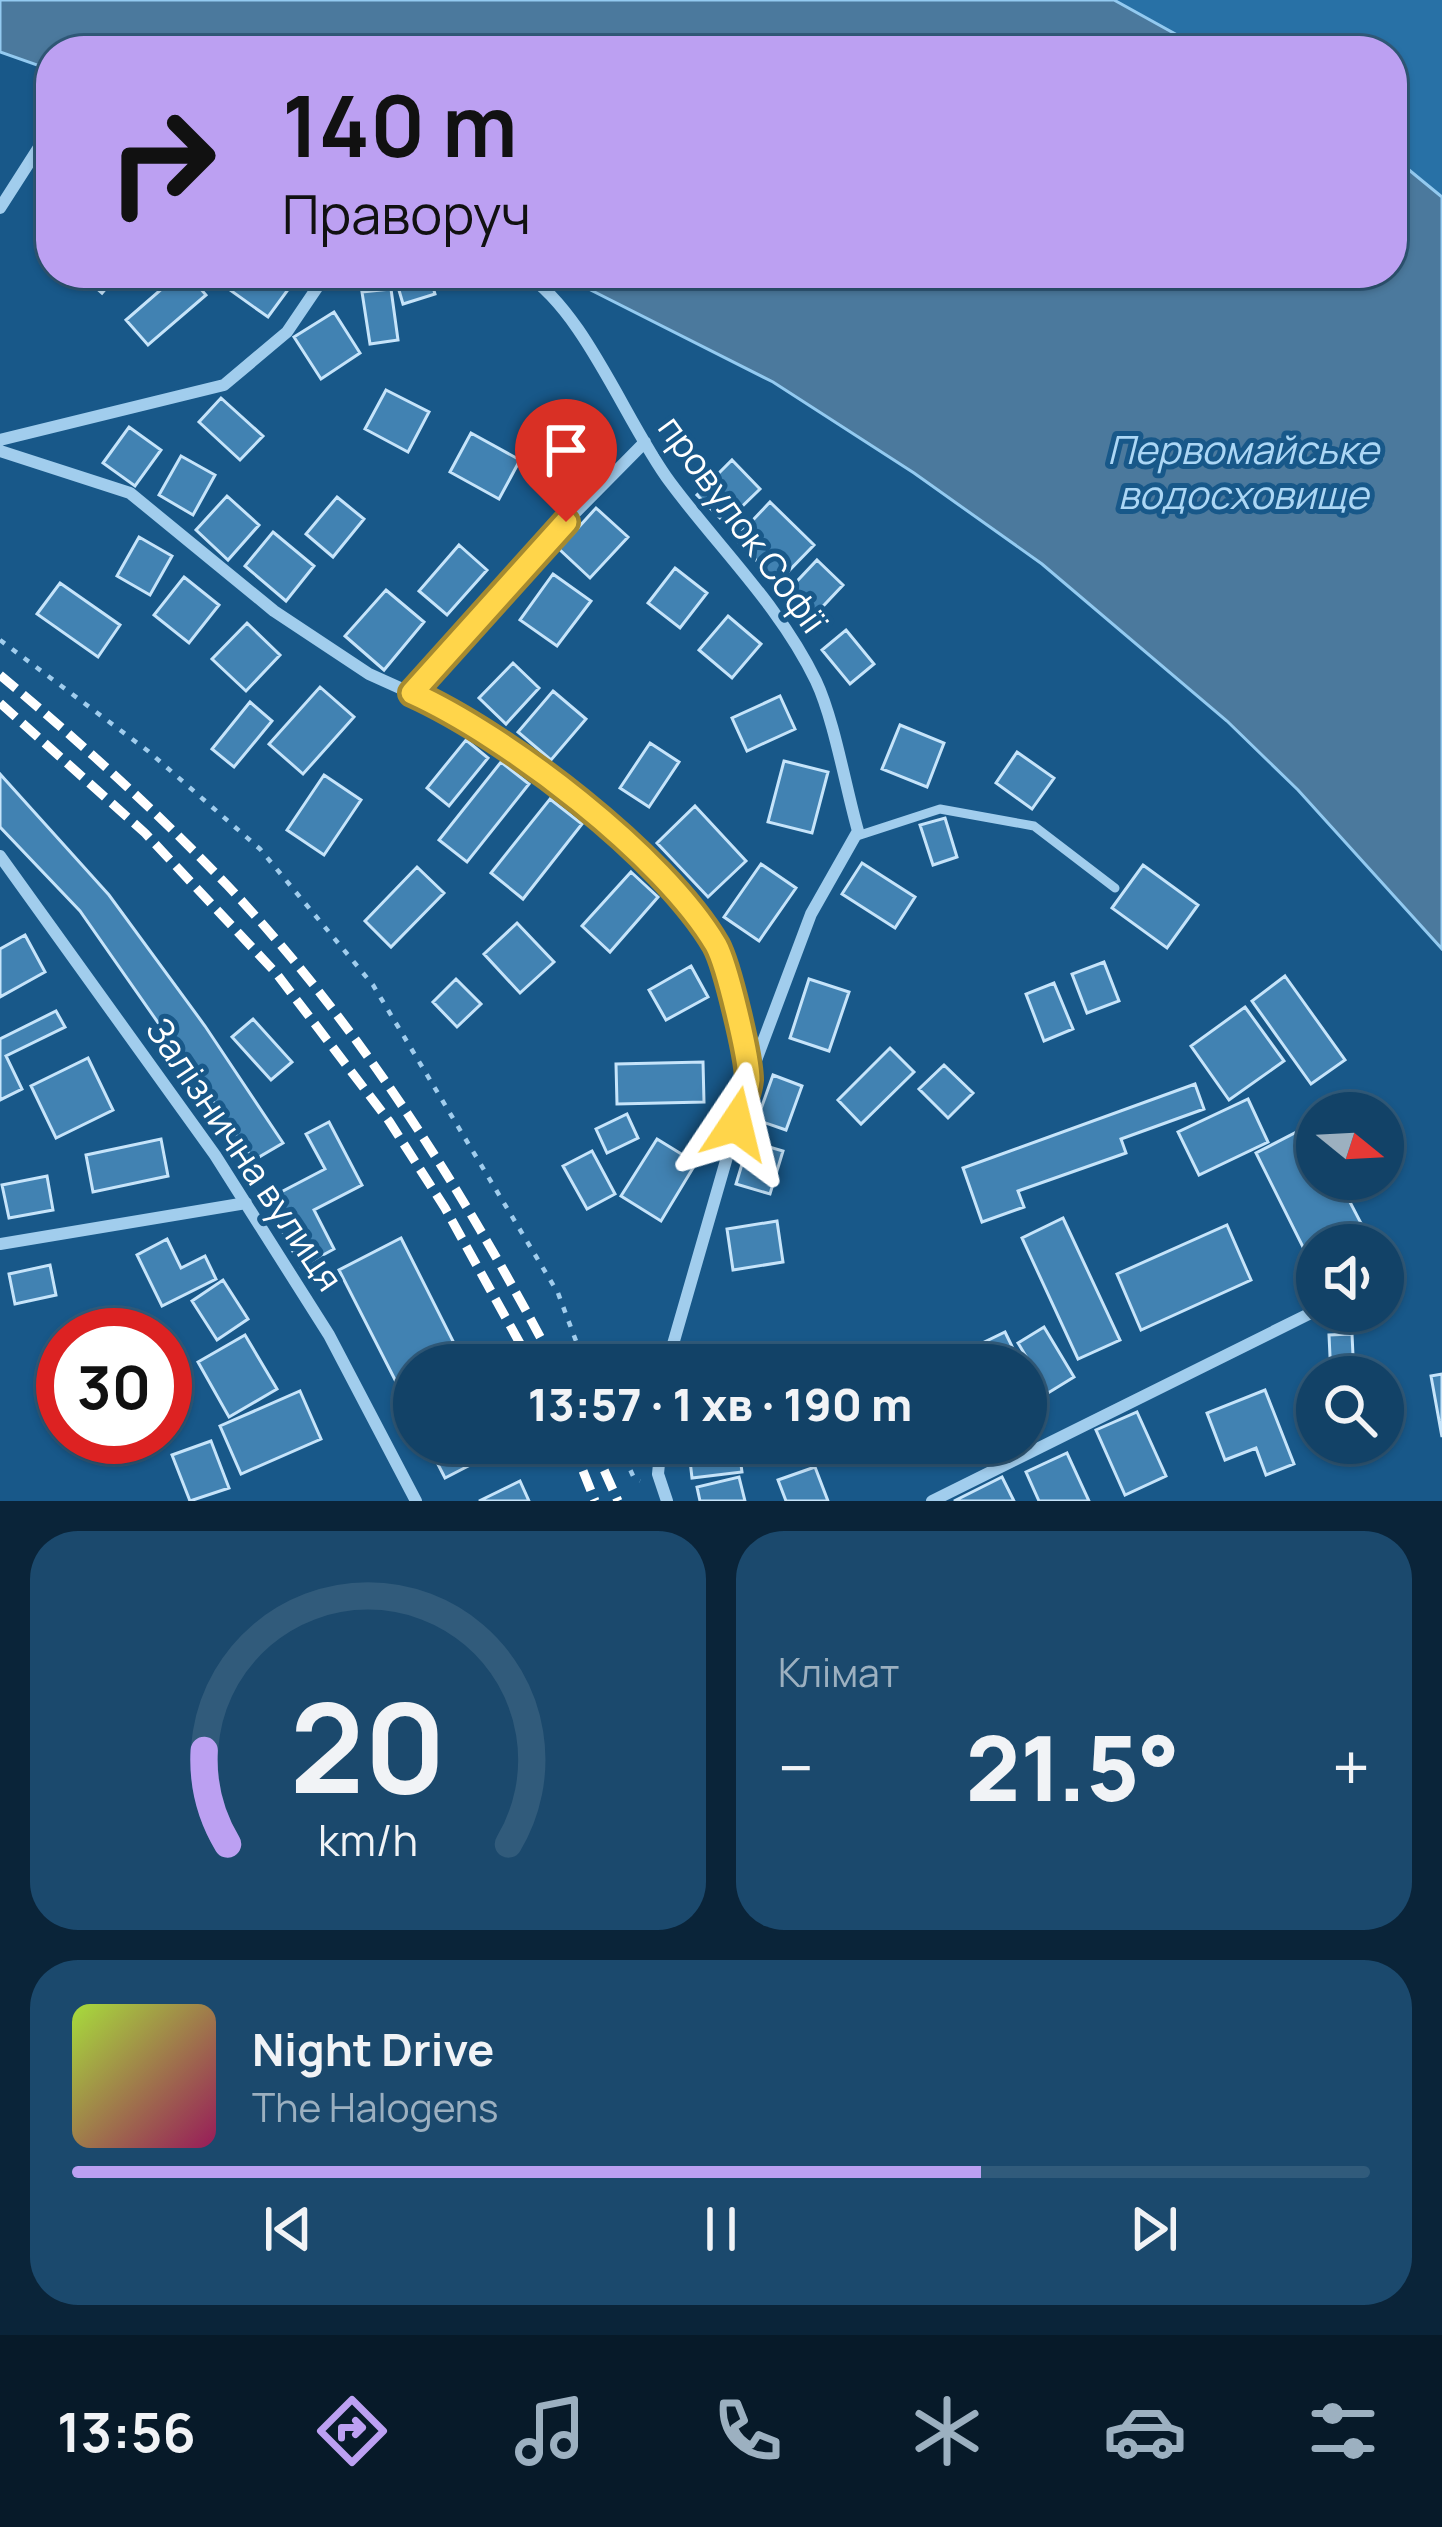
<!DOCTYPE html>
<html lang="uk">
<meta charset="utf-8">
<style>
body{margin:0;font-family:Manrope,sans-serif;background:#1b496d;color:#f1f3f6;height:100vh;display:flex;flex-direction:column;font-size:45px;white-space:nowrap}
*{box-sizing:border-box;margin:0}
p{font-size:39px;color:#9cb0c0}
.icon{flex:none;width:66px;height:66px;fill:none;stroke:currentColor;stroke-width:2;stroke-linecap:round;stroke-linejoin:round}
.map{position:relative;height:1501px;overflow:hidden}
.side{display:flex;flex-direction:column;gap:30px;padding:30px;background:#0a2439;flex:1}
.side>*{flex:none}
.banner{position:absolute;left:36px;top:36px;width:1371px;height:252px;border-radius:48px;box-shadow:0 3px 9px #0004,0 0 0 3px #315b7b;background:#bca0f2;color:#111;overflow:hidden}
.needle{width:78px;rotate:108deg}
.tools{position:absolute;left:1296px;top:1092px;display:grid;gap:24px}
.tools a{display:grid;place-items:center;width:108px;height:108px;border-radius:50%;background:#124267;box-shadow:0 3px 9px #0004,0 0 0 3px #315b7b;font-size:60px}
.speed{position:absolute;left:36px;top:1308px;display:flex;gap:24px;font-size:60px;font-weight:700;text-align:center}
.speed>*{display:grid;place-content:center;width:156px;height:156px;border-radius:50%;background:#124267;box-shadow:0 3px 9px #0004,0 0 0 3px #315b7b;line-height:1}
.speed .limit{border:18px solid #d22;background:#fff;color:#111}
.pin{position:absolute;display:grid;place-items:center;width:102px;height:102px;color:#fff;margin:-123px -51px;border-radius:50% 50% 50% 0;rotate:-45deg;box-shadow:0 0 12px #0007}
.pin .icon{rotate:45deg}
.me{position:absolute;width:132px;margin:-66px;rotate:10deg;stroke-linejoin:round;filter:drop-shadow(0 0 9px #0008)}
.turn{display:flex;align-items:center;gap:42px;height:252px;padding:0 48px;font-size:54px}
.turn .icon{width:156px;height:156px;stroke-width:2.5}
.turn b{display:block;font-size:84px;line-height:102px}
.big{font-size:90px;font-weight:800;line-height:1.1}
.side .tile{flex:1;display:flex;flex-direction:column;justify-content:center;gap:18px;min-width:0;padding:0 42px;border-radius:48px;background:#1b496d}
.side .dial{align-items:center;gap:0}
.dial svg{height:312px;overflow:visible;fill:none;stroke:#315b7b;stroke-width:7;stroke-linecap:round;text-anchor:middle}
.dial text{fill:#f1f3f6;stroke:none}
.song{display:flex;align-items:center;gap:36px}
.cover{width:144px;height:144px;border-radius:18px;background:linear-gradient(135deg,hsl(80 70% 55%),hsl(330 70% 35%))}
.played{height:12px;border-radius:6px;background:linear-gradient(90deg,#bca0f2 70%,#315b7b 70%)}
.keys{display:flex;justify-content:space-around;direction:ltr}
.heat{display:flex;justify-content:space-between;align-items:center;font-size:66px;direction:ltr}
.side .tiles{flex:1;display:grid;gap:30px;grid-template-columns:1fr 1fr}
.tile:last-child{grid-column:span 2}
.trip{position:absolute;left:393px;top:1344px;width:654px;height:120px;border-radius:60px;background:#124267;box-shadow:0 3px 9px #0004,0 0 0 3px #315b7b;font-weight:800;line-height:120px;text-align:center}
.dock{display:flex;height:192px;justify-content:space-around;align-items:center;background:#071a29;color:#9cb0c0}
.dock .icon{width:84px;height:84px}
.dock .active{color:#bca0f2}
.dock b{font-size:54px;color:#f1f3f6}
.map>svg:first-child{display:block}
</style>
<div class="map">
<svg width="1442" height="1501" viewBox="0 0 1442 1501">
<rect width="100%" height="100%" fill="#185889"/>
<!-- green -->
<path fill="#2871a6" d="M1114,0h328v197l-50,-41v-105h-186z"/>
<!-- water -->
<path fill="#4b799d" stroke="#93caf0" stroke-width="3" d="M0,0h1114l92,51h-1155v19l-51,-18z
M1392,156l50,41v752l-144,-159 -71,-69 -185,-157 -128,-91 -141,-91 -216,-109h835z"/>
<!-- building -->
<path fill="#4182b2" stroke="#c6e4fa" stroke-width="3" d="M79,273h40l-17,20z
M180,273h7l19,22 -58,50 -22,-25z
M242,273h52l4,3 -30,41 -38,-27z
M394,273h35l6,21 -32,10z
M391,289l7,51 -28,4 -8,-52z
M334,312l26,41 -39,26 -27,-42z
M386,390l43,22 -21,40 -43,-23z
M221,398l42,38 -23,24 -41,-38z
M578,419l36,28 -41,54 -36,-28z
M129,427l32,23 -26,36 -32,-23z
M471,433l49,27 -21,39 -49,-27z
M181,456l34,19 -22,40 -34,-20z
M732,460l28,29 -35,34 -28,-28z
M227,496l32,29 -31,35 -32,-30z
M337,497l27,22 -31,38 -27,-23z
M770,502l44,43 -36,37 -43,-43z
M596,508l32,29 -38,41 -31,-29z
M273,532l41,34 -28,35 -41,-35z
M139,537l33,19 -22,39 -33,-19z
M459,545l28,25 -40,45 -28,-24z
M817,560l26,25 -33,35 -26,-25z
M675,568l32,25 -27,35 -32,-25z
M553,574l38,27 -34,45 -37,-26z
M184,577l35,28 -30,38 -35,-28z
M60,583l60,42 -22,32 -61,-43z
M386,590l38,32 -40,48 -39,-34z
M728,616l33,28 -29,34 -33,-28z
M247,623l33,32 -34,36 -34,-32z
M846,630l28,34 -24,20 -28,-34z
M513,663l26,25 -33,36 -27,-26z
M320,687l34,30 -51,57 -34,-30z
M553,691l33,28 -35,41 -33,-28z
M780,696l15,33 -48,22 -15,-33z
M250,702l22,19 -38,46 -22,-18z
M900,725l44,18 -17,44 -45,-18z
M466,740l22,18 -39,48 -22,-18z
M650,743l29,19 -30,45 -29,-19z
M1017,752l37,26 -22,31 -36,-26z
M784,761l44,11 -16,61 -44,-11z
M501,762l28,22 -62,78 -28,-22z
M0,774l109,121 96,131 78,117 -29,17 -174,-249 -80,-84z
M324,775l37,25 -37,55 -37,-25z
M550,799l32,25 -59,75 -32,-26z
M695,806l51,55 -38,36 -51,-54z
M945,818l12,39 -24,8 -13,-40z
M862,863l53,34 -20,31 -53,-34z
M761,864l35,24 -37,53 -35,-24z
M1143,865l55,40 -31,43 -55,-40z
M417,867l27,26 -53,54 -26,-26z
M631,872l27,25 -48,55 -28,-26z
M517,923l37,39 -34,31 -36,-39z
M25,935l20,37 -45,25v-48z
M1104,962l15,39 -32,12 -15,-39z
M691,966l17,31 -42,23 -17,-30z
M1285,976l60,84 -34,24 -59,-83z
M456,979l25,25 -24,23 -24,-25z
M809,979l40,13 -20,59 -39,-13z
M1054,983l19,46 -29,12 -18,-47z
M1245,1007l39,54 -55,39 -38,-54z
M56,1011l9,16 -59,29 16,33 -22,11v-61z
M253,1019l39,43 -21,18 -39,-43z
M890,1048l24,24 -53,52 -23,-24z
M88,1058l25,52 -57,28 -25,-52z
M703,1062l1,40 -87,2 -1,-40z
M944,1065l29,28 -25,25 -29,-29z
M773,1075l29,11 -16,44 -29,-10z
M1195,1084l9,25 -83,30 5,14 -108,38 6,16 -42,15 -19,-54z
M1248,1099l20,43 -69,33 -21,-43z
M627,1114l11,24 -31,15 -11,-24z
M329,1122l33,63 -48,25 20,39 -33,18 -35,-67 59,-31 -19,-35z
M1310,1125l7,13v41h21l25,48 -35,18h-11v6l-10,4 -51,-102z
M161,1139l7,37 -75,16 -7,-37z
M657,1139l39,24 -35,58 -40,-25z
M749,1141l34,10 -13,43 -34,-10z
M592,1151l23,43 -28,15 -24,-43z
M47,1176l6,34 -44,8 -7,-33z
M1063,1218l57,122 -42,19 -56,-121z
M777,1221l6,41 -50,8 -6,-41z
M1227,1225l24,55 -110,50 -24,-56z
M401,1238l64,127h-51v52l-75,-147z
M167,1239l14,29 24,-12 11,23 -54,27 -25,-51z
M50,1265l6,30 -41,9 -6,-30z
M223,1280l25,39 -31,21 -25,-39z
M1044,1327l30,50 -26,16 -30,-50z
M1005,1332l16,33h-53l-6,-12z
M1352,1334l2,43h-23l-2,-42z
M245,1335l32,54 -48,28 -31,-55z
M1442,1374v63l-11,-61z
M1265,1390l29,74 -28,11 -10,-27 -31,12 -18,-47z
M300,1391l21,48 -80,35 -21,-48z
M1137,1412l29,64 -41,19 -29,-65z
M211,1441l18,47 -39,13 -18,-46z
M427,1443h78l2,3 -62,32z
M688,1443h50l4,29 -50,6z
M1067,1453l22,48h-50l-13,-29z
M815,1467l13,34h-42l-8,-21z
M739,1477l6,24h-45l-3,-14z
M1002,1477l12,24h-60z
M520,1481l9,20h-50z"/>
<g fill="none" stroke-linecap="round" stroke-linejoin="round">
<!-- path -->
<path stroke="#a1cded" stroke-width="4.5" stroke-dasharray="6 9" stroke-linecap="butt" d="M0,640l148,111 112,98 113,136 185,308 27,72
M618,1443l16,35 6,3"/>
<!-- service -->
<path stroke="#a1cded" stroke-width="9" d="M854,837l86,-28 94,17 81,62"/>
<!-- minor -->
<path stroke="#a1cded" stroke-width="12" d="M0,208l50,-78
M524,273c61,38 102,150 146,209 49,66 110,124 146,199 18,38 30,108 42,150l-47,83 -62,165
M0,440l224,-55 63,-53 40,-59
M0,451l130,42 144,118 95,63 71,32 115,77 113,95 50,70 31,133 -82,284
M412,693l154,-171 79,-80
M0,856l215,299 114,180 87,166
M0,1244l246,-41
M661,1443l-3,31 9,27
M932,1501l385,-191"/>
<!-- rail -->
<path stroke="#fff" stroke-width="9" stroke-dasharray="21 9" stroke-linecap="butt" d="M0,675c79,66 156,136 227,210 134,142 238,308 328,480
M0,703l145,130 131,140 113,148 56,87 87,157
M572,1443l23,58
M592,1443l26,58"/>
</g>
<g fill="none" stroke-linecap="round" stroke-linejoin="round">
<defs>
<path id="route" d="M566,522l-154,171c95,43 251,162 304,252 11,20 33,112 33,135 -1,14 -9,31 -13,44"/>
</defs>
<!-- route casing -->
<use href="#route" stroke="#a68a30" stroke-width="30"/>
<!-- route -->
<use href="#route" stroke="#ffd54a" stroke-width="21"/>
</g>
<g text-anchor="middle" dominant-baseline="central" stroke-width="10" stroke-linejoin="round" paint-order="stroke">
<!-- street labels -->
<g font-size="36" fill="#fff" stroke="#185889">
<text transform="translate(743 524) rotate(54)">провулок Софії</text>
<text transform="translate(245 1154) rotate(56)">Залізнична вулиця</text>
</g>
<!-- water labels -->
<g font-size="39" font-style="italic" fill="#acd7f5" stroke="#185889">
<text x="1243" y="449">Первомайське<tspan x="1243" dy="45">водосховище</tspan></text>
</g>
</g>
</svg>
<div class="tools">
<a><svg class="needle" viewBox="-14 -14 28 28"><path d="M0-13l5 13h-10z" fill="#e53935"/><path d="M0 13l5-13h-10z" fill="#9cb0c0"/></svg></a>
<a><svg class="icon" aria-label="sound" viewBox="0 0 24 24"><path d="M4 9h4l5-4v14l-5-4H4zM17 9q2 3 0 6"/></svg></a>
<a><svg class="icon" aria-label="search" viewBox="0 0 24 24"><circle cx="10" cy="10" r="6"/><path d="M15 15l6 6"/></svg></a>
</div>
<div class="speed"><div class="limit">30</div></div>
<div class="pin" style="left:566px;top:522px;background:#d93025"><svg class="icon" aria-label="arrive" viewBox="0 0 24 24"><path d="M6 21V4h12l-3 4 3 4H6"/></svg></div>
<svg class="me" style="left:736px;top:1124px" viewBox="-20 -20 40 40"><path d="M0-17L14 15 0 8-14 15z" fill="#ffd54a" stroke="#fff" stroke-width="4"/></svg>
<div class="trip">13:57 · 1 хв · 190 m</div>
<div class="banner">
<div class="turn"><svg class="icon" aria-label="right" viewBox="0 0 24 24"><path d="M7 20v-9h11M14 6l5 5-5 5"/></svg><div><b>140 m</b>Праворуч</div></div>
</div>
</div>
<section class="side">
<div class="tiles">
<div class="tile dial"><svg viewBox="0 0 100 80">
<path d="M14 69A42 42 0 1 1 86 69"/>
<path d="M14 69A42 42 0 0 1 8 45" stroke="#bca0f2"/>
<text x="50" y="56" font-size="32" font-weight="700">20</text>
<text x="50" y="72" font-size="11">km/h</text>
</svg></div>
<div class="tile"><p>Клімат</p>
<div class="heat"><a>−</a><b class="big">21.5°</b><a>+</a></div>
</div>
<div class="tile">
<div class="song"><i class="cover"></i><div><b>Night Drive</b><p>The Halogens</p></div></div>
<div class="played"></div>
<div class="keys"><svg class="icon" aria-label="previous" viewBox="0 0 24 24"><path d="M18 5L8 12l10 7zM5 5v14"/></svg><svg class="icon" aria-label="pause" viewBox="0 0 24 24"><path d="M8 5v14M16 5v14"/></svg><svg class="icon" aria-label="next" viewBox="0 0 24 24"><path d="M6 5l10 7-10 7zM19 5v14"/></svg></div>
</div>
</div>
</section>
<nav class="dock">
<b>13:56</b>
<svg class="icon active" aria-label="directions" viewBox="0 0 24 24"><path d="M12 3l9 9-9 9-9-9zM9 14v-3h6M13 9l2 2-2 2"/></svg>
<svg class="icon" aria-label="music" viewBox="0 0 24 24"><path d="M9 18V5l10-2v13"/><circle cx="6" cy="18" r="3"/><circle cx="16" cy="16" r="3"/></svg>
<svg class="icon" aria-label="phone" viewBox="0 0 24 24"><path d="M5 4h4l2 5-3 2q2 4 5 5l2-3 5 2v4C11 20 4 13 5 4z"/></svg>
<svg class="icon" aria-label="climate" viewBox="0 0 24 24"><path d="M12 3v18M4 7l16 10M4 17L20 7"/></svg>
<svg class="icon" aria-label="car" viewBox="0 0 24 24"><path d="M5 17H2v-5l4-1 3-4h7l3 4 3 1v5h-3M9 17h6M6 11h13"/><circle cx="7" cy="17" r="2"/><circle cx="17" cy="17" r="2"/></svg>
<svg class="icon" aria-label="filters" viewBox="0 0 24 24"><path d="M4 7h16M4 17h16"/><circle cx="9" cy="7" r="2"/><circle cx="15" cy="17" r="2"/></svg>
</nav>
